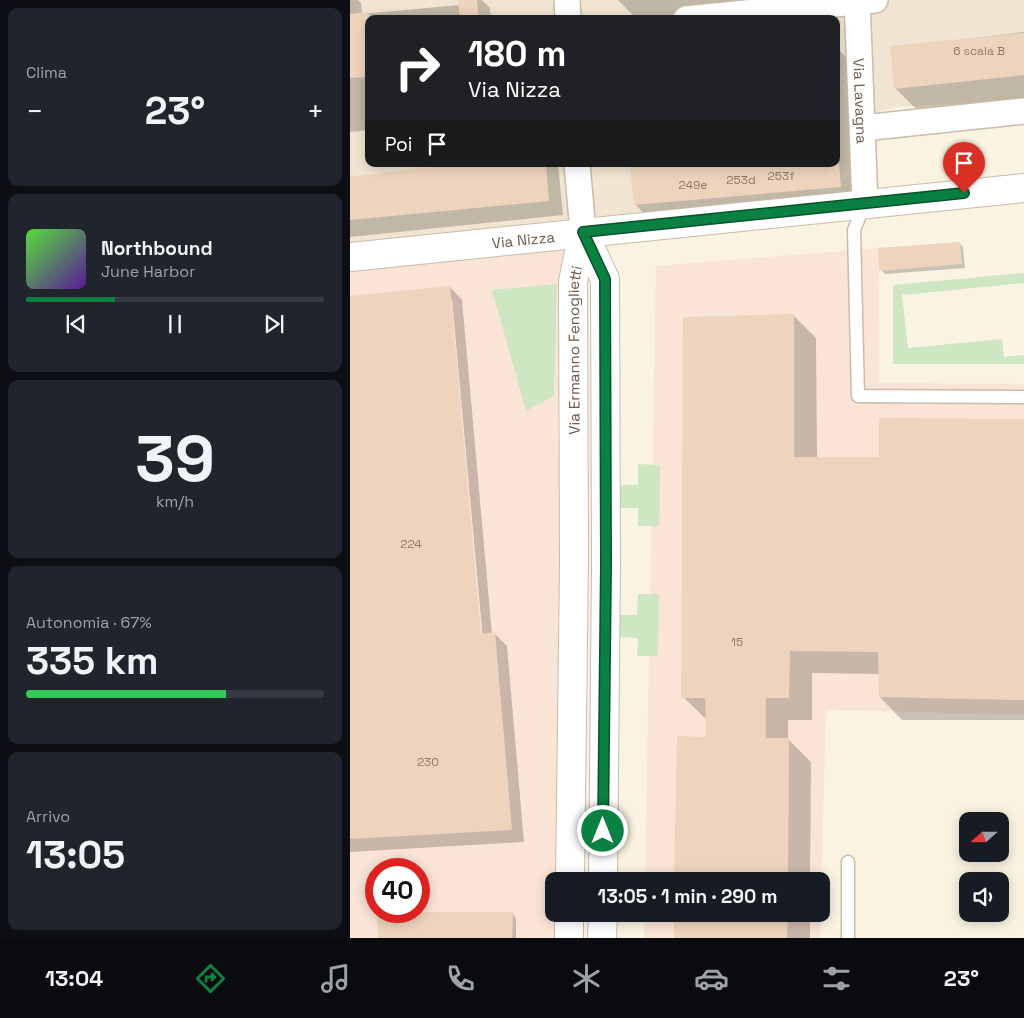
<!DOCTYPE html>
<html lang="it">
<meta charset="utf-8">
<style>
body{margin:0;font-family:"Space Grotesk",sans-serif;background:#20242c;color:#f1f3f6;height:100vh;display:flex;flex-direction:column;font-size:19px;white-space:nowrap}
*{box-sizing:border-box;margin:0}
p{font-size:16px;color:#9ea1a6}
.icon{flex:none;width:28px;height:28px;fill:none;stroke:currentColor;stroke-width:2;stroke-linecap:round;stroke-linejoin:round}
.map{position:relative;flex:1;overflow:hidden}
.sheet{display:flex;flex-direction:column;gap:8px;padding:8px;background:#0d0f14;width:350px}
.sheet>*{flex:none}
.top-card{position:absolute;left:15px;top:15px;width:475px;height:152px;border-radius:10px;box-shadow:0 2px 12px #0003;background:#202124;color:#fff;overflow:hidden}
.needle{width:32px;rotate:249deg}
.controls{position:absolute;left:609px;top:812px;display:grid;gap:10px}
.controls a{display:grid;place-items:center;width:50px;height:50px;border-radius:10px;background:#171b24;box-shadow:0 2px 12px #0003;font-size:25px}
.speed{position:absolute;left:15px;top:858px;display:flex;gap:10px;font-size:25px;font-weight:700;text-align:center}
.speed>*{display:grid;place-content:center;width:65px;height:65px;border-radius:50%;background:#171b24;box-shadow:0 2px 12px #0003;line-height:1}
.speed .limit{border:8px solid #d22;background:#fff;color:#111}
.pin{position:absolute;display:grid;place-items:center;width:42px;height:42px;color:#fff;margin:-51px -21px;border-radius:50% 50% 50% 0;rotate:-45deg;box-shadow:0 0 5px #0007}
.pin .icon{rotate:45deg}
.me{position:absolute;width:55px;margin:-28px;rotate:0deg;stroke-linejoin:round;filter:drop-shadow(0 0 4px #0008)}
.turn{display:flex;align-items:center;gap:18px;height:105px;padding:0 20px;font-size:22px}
.turn .icon{width:65px;height:65px;stroke-width:2.5}
.turn b{display:block;font-size:35px;line-height:42px}
.then{display:flex;align-items:center;height:48px;padding:0 20px;background:#0003;gap:10px;font-size:19px}
.big{font-size:38px;font-weight:700;line-height:1.1}
.sheet .card{flex:1;display:flex;flex-direction:column;justify-content:center;gap:8px;min-width:0;padding:0 18px;border-radius:10px;background:#20242c}
.sheet .dial{align-items:center;gap:0}
.dial b{font-size:65px;line-height:1}
.song{display:flex;align-items:center;gap:15px}
.cover{width:60px;height:60px;border-radius:8px;background:linear-gradient(135deg,hsl(110 70% 55%),hsl(270 70% 35%))}
.played{height:5px;border-radius:2px;background:linear-gradient(90deg,#0b8043 30%,#363941 30%)}
.keys{display:flex;justify-content:space-around;direction:ltr}
.heat{display:flex;justify-content:space-between;align-items:center;font-size:28px;direction:ltr}
.charge{height:8px;border-radius:4px;background:linear-gradient(90deg,#34c759 67%,#363941 0)}
.trip{position:absolute;left:195px;top:872px;width:285px;height:50px;border-radius:10px;background:#171b24;box-shadow:0 2px 12px #0003;font-weight:700;line-height:50px;text-align:center}
.dock{display:flex;height:80px;justify-content:space-around;align-items:center;background:#090b0e;color:#9ea1a6}
.dock .icon{width:35px;height:35px}
.dock .current{color:#0b8043}
.dock b{font-size:22px;color:#f1f3f6}
main{display:flex;flex:1;min-height:0}
.map>svg:first-child{display:block}
</style>
<main>
<section class="sheet">
<div class="card"><p>Clima</p>
<div class="heat"><a>−</a><b class="big">23°</b><a>+</a></div>
</div>
<div class="card">
<div class="song"><i class="cover"></i><div><b>Northbound</b><p>June Harbor</p></div></div>
<div class="played"></div>
<div class="keys"><svg class="icon" aria-label="previous" viewBox="0 0 24 24"><path d="M18 5L8 12l10 7zM5 5v14"/></svg><svg class="icon" aria-label="pause" viewBox="0 0 24 24"><path d="M8 5v14M16 5v14"/></svg><svg class="icon" aria-label="next" viewBox="0 0 24 24"><path d="M6 5l10 7-10 7zM19 5v14"/></svg></div>
</div>
<div class="card dial"><b>39</b><p>km/h</p></div>
<div class="card"><p>Autonomia · 67%</p><b class="big">335 km</b><div class="charge"></div></div>
<div class="card"><p>Arrivo</p><b class="big">13:05</b></div>
</section>
<div class="map">
<svg width="674" height="938" viewBox="0 0 674 938">
<rect width="100%" height="100%" fill="#faf3e2"/>
<!-- residential -->
<path fill="#f1e5d1" fill-rule="evenodd" d="M0,0h674v100l-129,7 -48,14 7,83 -504,53zM19,19h467v145h-467z"/>
<!-- commercial -->
<path fill="#fae4d6" fill-rule="evenodd" d="M218,240l1,641h-15v33h12l-2,24h-214v-680zM26,869h43v42h-43z
M528,248l1,135 145,1v331l-198,-5 -5,187v-16h-176l11,-615z
M295,914h176l-1,24h-176z"/>
<!-- green -->
<path fill="#cee6c2" d="M674,273v10l-122,12 6,53 94,-9 2,18 20,-2v9h-131v-79z
M207,284l-3,112 -28,15 -34,-121z
M288,464l22,1 -1,61h-21v-18h-20v-23h20z
M288,594h21l-1,62h-21l1,-18 -21,-1v-22h20z"/>
<!-- shadow -->
<path fill="#0003" fill-rule="evenodd" d="M0,0h8l3,3 1,11 98,-9 -1,-5h23l8,8 1,11h-122v111l-19,2z
M268,0h237l-148,19h-70z
M674,32v66l-108,11 -21,-21 -4,-40z
M486,47l13,13 9,145 -205,18 -18,-19 -3,-40h204z
M111,164h97l5,51 -213,22v-59z
M609,243l4,4 2,21 -80,6 -4,-4z
M100,287l12,13 30,334 2,-1 13,13 17,196 -174,10v-555zM100,299h2l31,341h-3z
M444,316l22,22 1,120h64l143,-38v300h-122l-22,-23v-23l-68,-1v47h-24v19l23,23 -1,119h-134l2,-144 29,1v-18l-24,-23z
M162,913l4,5v20h-137z
M325,914h135v24h-135z"/>
<!-- building -->
<path fill="#eed4bc" d="M108,0h19l2,19h-19z
M19,12v65l-19,1v-64z
M674,33v42l-130,14 -4,-43z
M102,164h94l3,37 -199,19v-43z
M280,164h209l2,23 -207,18z
M610,242l2,22 -83,7 -1,-23z
M100,286l31,348 14,-2 17,198 -162,9v-543z
M444,314v143h85v-39l145,1v281l-145,-3 -1,-45 -88,-1 -1,47h-23v40h23l-1,143h-114l3,-145 29,1 -1,-39h-24l2,-381z
M27,912h136l-1,26h-134z
M324,914h114l-1,24h-113z"/>
<g fill="none" stroke-linecap="round" stroke-linejoin="round">
<defs>
<path id="service" d="M515,203l-11,27 4,166 166,1
M498,938v-76"/>
<g id="minor">
<path d="M217,0l1,19"/>
<path id="s1" d="M507,0l8,203"/>
<path d="M336,19l189,-19"/>
<path d="M513,128l161,-17"/>
<path d="M227,164l6,68"/>
</g>
<g id="tertiary">
<path d="M233,232l22,47 1,285 -3,317"/>
<path id="s2" d="M0,257l674,-69"/>
<path id="s3" d="M220,881l4,-318 -1,-281 10,-50"/>
<path d="M219,938v-24"/>
<path d="M252,938l1,-24"/>
</g>
</defs>
<!-- service casing -->
<use href="#service" stroke="#cabbaa" stroke-width="15"/>
<!-- minor casing -->
<use href="#minor" stroke="#cabbaa" stroke-width="28"/>
<!-- tertiary casing -->
<use href="#tertiary" stroke="#cabbaa" stroke-width="30"/>
<!-- service -->
<use href="#service" stroke="#fff" stroke-width="12"/>
<!-- minor -->
<use href="#minor" stroke="#fff" stroke-width="25"/>
<!-- tertiary -->
<use href="#tertiary" stroke="#fff" stroke-width="28"/>
</g>
<g fill="none" stroke-linecap="round" stroke-linejoin="round">
<defs>
<path id="route" d="M253,831l3,-267 -1,-285 -22,-47 381,-39"/>
</defs>
<!-- route casing -->
<use href="#route" stroke="#07532c" stroke-width="12"/>
<!-- route -->
<use href="#route" stroke="#0b8043" stroke-width="9"/>
</g>
<g text-anchor="middle" dominant-baseline="central" stroke-width="5" stroke-linejoin="round" paint-order="stroke">
<!-- number labels -->
<g font-size="12" fill="#907967">
<text x="629" y="51">6 scala B</text>
<text x="431" y="176">253f</text>
<text x="391" y="180">253d</text>
<text x="343" y="185">249e</text>
<text x="61" y="544">224</text>
<text x="387" y="642">15</text>
<text x="78" y="762">230</text>
</g>
<!-- street labels -->
<g font-size="15" fill="#705b4b" stroke="#fef7e8">
<text stroke="none"><textPath href="#s1" startOffset="101">Via Lavagna</textPath></text>
<text stroke="none"><textPath href="#s2" startOffset="174">Via Nizza</textPath></text>
<text stroke="none"><textPath href="#s3" startOffset="531">Via Ermanno Fenoglietti</textPath></text>
</g>
</g>
</svg>
<div class="controls">
<a><svg class="needle" viewBox="-14 -14 28 28"><path d="M0-13l5 13h-10z" fill="#e53935"/><path d="M0 13l5-13h-10z" fill="#9ea1a6"/></svg></a>
<a><svg class="icon" aria-label="sound" viewBox="0 0 24 24"><path d="M4 9h4l5-4v14l-5-4H4zM17 9q2 3 0 6"/></svg></a>
</div>
<div class="speed"><div class="limit">40</div></div>
<div class="pin" style="left:614px;top:193px;background:#d93025"><svg class="icon" aria-label="arrive" viewBox="0 0 24 24"><path d="M6 21V4h12l-3 4 3 4H6"/></svg></div>
<svg class="me" style="left:253px;top:831px" viewBox="-20 -20 40 40"><circle r="17" fill="#0b8043" stroke="#fff" stroke-width="3"/><path d="M0-11L8 9 0 5-8 9z" fill="#fff"/></svg>
<div class="trip">13:05 · 1 min · 290 m</div>
<div class="top-card">
<div class="turn"><svg class="icon" aria-label="right" viewBox="0 0 24 24"><path d="M7 20v-9h11M14 6l5 5-5 5"/></svg><div><b>180 m</b>Via Nizza</div></div>
<div class="then">Poi<svg class="icon" aria-label="arrive" viewBox="0 0 24 24"><path d="M6 21V4h12l-3 4 3 4H6"/></svg></div>
</div>
</div>
</main>
<nav class="dock">
<b>13:04</b>
<svg class="icon current" aria-label="directions" viewBox="0 0 24 24"><path d="M12 3l9 9-9 9-9-9zM9 14v-3h6M13 9l2 2-2 2"/></svg>
<svg class="icon" aria-label="music" viewBox="0 0 24 24"><path d="M9 18V5l10-2v13"/><circle cx="6" cy="18" r="3"/><circle cx="16" cy="16" r="3"/></svg>
<svg class="icon" aria-label="phone" viewBox="0 0 24 24"><path d="M5 4h4l2 5-3 2q2 4 5 5l2-3 5 2v4C11 20 4 13 5 4z"/></svg>
<svg class="icon" aria-label="climate" viewBox="0 0 24 24"><path d="M12 3v18M4 7l16 10M4 17L20 7"/></svg>
<svg class="icon" aria-label="car" viewBox="0 0 24 24"><path d="M5 17H2v-5l4-1 3-4h7l3 4 3 1v5h-3M9 17h6M6 11h13"/><circle cx="7" cy="17" r="2"/><circle cx="17" cy="17" r="2"/></svg>
<svg class="icon" aria-label="filters" viewBox="0 0 24 24"><path d="M4 7h16M4 17h16"/><circle cx="9" cy="7" r="2"/><circle cx="15" cy="17" r="2"/></svg>
<b>23°</b>
</nav>
